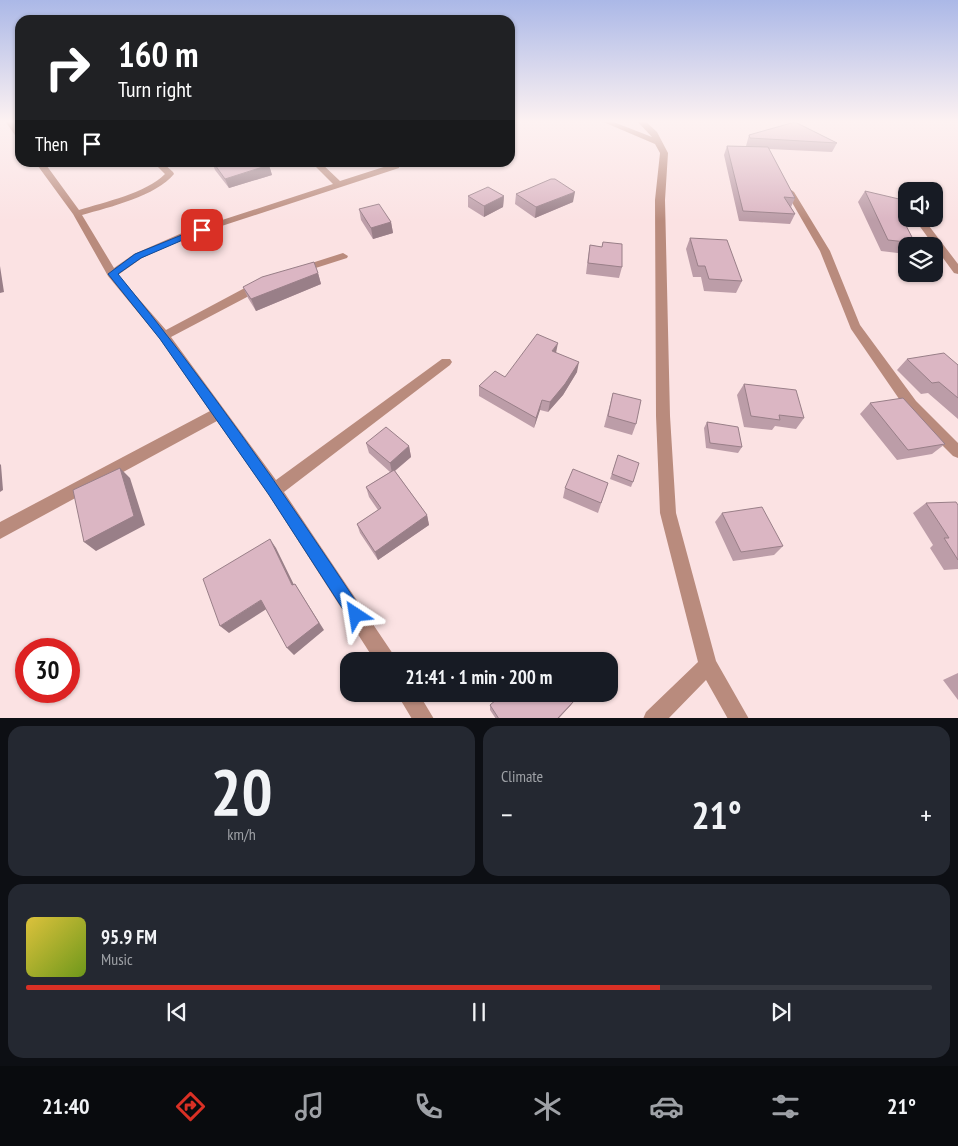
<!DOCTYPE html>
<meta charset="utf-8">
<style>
body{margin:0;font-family:"PT Sans Narrow",sans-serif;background:#242831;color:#f1f3f6;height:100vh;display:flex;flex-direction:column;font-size:19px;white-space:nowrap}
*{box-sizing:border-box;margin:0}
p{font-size:16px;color:#9ea1a6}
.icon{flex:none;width:28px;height:28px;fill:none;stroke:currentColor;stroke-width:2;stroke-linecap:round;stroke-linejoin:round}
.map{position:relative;height:718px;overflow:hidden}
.drawer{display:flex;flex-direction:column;gap:8px;padding:8px;background:#0d0f14;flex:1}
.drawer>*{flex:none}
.top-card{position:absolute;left:15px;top:15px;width:500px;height:152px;border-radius:15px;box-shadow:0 1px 4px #0004;background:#202124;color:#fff;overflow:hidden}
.tools{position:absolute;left:898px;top:182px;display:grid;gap:10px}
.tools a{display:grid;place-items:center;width:45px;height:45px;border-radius:10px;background:#171b24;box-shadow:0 1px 4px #0004;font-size:25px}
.speed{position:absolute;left:15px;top:638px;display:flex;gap:10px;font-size:25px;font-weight:700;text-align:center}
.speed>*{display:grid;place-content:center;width:65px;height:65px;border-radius:50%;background:#171b24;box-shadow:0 1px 4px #0004;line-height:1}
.speed .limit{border:8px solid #d22;background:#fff;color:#111}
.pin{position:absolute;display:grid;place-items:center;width:42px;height:42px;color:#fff;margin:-21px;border-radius:10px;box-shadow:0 2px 8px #0006}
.me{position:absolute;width:55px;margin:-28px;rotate:327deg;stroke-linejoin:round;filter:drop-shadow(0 0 4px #0008)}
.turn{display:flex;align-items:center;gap:18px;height:105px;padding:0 20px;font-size:22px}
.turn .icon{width:65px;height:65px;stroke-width:2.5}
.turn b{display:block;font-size:35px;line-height:42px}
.then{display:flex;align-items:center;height:48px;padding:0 20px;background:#0003;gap:10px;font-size:19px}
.big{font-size:38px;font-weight:600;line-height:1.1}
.drawer .widget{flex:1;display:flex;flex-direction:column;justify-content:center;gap:8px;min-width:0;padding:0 18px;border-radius:15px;background:#242831}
.drawer .dial{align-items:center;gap:0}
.dial b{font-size:65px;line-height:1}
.song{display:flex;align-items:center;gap:15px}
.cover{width:60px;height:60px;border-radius:8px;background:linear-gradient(135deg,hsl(50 70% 55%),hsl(80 70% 35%))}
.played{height:5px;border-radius:2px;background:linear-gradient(90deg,#d93025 70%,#363941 70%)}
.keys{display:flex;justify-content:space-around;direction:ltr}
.heat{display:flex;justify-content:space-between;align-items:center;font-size:28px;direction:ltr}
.drawer .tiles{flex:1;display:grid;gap:8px;grid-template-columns:1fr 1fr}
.widget:last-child{grid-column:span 2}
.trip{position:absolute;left:340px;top:652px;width:278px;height:50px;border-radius:15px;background:#171b24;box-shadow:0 1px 4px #0004;font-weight:600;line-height:50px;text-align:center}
.menu{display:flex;height:80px;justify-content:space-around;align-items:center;background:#090b0e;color:#9ea1a6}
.menu .icon{width:35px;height:35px}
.menu .current{color:#d93025}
.menu b{font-size:22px;color:#f1f3f6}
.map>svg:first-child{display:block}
</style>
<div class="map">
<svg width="958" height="719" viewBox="0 0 958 719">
<rect width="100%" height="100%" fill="#fbe2e3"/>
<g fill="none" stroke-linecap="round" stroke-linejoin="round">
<!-- minor -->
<path fill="#b98b7d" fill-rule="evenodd" d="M5,121h8l7,10v7h-3z
M601,121h10l41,16 -15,-16h8l12,11 11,21 -3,47 5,216 6,97 40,148 33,58h-21l-22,-39 -38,39h-25l3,-7 52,-50 -38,-149 -4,-97 -1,-216 5,-47 -5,-9z
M35,162h9l35,48c26,-8 67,-17 86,-36l-12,-12h9l11,10 1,2c-18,22 -64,33 -92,41l32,53 20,-14 48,-21 151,-49 -22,-22h9l20,19 53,-17h6v4l-211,69 -46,21 -24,17 48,55 90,-48h8l1,3 -1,3 -93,49 105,143 166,-121h8l2,3 -2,3 -166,127 109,162 2,7h-20l-106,-166 -52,-74 -217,118v-17l210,-111 -50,-72 -52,-63 -35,-62z
M790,189l4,3 36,59 30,74 56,76 42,42v15l-5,-2 -47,-47 -55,-80 -31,-78 -34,-59z
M923,221l3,1 32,42v10l-4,-1 -36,-49z
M343,253l5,3 -1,2 -47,15 -5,-3 1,-2z
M397,694h22l15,25h-22z"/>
</g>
<!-- wall -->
<path fill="#bc9da8" d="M749,135l88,8 -5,9 -63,-3 26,49 -4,9 4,7 -5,10 -51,-3 -15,-66 3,-9h19z
M212,162h56l4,13 -43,13 -14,-18z
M865,191l34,21 16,31 -2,3h-7v8l-25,-3 -23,-49z
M516,194l57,8 -38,16 -20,-14z
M468,196h36l-1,11 -19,10 -16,-10z
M359,209l32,13 2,11 -20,6 -12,-19z
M690,238l52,43 -6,12 -32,-2 -3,-14h-8l-7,-28z
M603,242l19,25 -3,11 -33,-4 2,-17 2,-12 12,2z
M318,273l3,11 -65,27 -8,-13 -5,-11z
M556,353l21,19 -14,23 -15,17 -8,-2 -6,18 -55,-32v-10l26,-9z
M907,359l51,6v54l-30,-26 -7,1 -24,-24z
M744,384l60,34 -8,11 -21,-3 -3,4 -28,-3 -7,-32z
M613,393l23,31 -4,11 -28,-8z
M870,403l75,41 -13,10 -35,6 -37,-46z
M707,422l35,25 -4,6 -32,-5 -2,-20z
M366,443l43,3 2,11 -16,14 32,44 2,10 -51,35 -18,-27 -3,-9 21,-14 -9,-13 -3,-10 24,-15 -21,-19z
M618,455l15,27 -2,5 -21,-8z
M608,483l-10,30 -35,-15 2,-10z
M926,503l32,2v64l-14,1 -14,-22 3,-3 -20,-32z
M722,513l61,33 -9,9 -41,6 -18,-39z
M958,673v27l-15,-20z
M574,701l-4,5 -12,13h-62l-6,-9v-5z"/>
<!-- shaded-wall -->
<path fill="#997f88" d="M269,165l3,10 -43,13 -4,-9z
M575,192l-2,10 -38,16 1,-11z
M504,196l-1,11 -19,10v-11z
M391,222l2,11 -20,6 -2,-11z
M0,266l4,26 -4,1z
M318,273l3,11 -65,27 -5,-12z
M558,343l-2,10 -4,-2z
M579,362l-2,10 -14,23 -15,17 2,-10z
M542,400l-2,10 -6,18 2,-10z
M409,446l2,11 -19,16 -2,-10z
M0,464l1,1 2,25 -3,2z
M120,468l10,10 15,47 -49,26 -12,-9z
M427,515l2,10 -51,35 -3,-8z
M270,539l6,9 22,45 -6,-8z
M295,584l5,8 24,38 -30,25 -7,-7z
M261,600l7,8 -39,25 -9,-7z
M574,701l-4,5 -12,13h-1z"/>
<!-- building -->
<path fill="#dbb6c3" stroke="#997f88" d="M795,122l42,21 -87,-5 -1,-3z
M727,146l41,1 27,51 -11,-1 11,17 -52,-3z
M213,162h55l1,3 -44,14z
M551,179h4l20,13 -39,15 -20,-13z
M488,187l16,9 -20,10 -16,-10z
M865,191l34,8v13l16,31 -27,-3z
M379,204l12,18 -20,6 -12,-19z
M690,238l37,2 15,41 -33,-2 -4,-13h-7z
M603,242l19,2v23l-34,-4 2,-18 12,2z
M314,262l4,11 -67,26 -8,-12 19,-10z
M537,334l21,9 -6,8 27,11 -14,22 -15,18 -8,-2 -6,18 -57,-32 16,-15 10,6z
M944,353l14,12v33l-19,-16 -7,1 -25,-24z
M744,384l52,6 8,28 -25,-3 1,5 -29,-4z
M613,393l28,7 -5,24 -28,-8z
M903,398l42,46 -37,6 -38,-47z
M707,422l31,5 4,20 -32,-4z
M386,427l23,19 -19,17 -24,-20z
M618,455l21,8 -6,19 -21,-8z
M120,468l14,48 -50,26 -11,-52z
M573,469l35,14 -7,20 -36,-15z
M394,470l33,45 -52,37 -18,-28 24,-16 -15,-21z
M956,502l2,3v55l-14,-22h5l-23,-35z
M762,507l21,39 -42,6 -19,-39z
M270,539l22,46 3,-1 24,39 -32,25 -26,-48 -41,26 -17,-47z
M541,658l3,3h-7z
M503,694h65l6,7 -17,18h-58l-9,-14z"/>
<!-- sky -->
<linearGradient id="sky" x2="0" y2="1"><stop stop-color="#abb8e7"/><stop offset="0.55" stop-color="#fdf2f2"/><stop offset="1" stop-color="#fdf2f2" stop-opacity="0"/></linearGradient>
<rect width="958" height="221" fill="url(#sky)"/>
<!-- route -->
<path fill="#1a73e8" stroke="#114b97" d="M199,228l7,2 -65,28 -23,16c88,107 167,220 243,335l3,6 -3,5 -5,3 -6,-3 -81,-125 -109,-156 -52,-65 27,-20z"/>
</svg>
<div class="tools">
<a><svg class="icon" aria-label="sound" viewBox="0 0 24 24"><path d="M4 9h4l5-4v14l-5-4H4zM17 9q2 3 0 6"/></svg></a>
<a><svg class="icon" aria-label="layers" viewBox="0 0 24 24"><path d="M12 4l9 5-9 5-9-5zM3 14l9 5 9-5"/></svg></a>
</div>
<div class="speed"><div class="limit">30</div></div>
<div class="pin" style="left:202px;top:230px;background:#d93025"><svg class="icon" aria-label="arrive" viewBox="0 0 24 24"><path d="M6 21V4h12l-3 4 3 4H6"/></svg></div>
<svg class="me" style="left:356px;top:615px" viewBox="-20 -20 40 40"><path d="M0-17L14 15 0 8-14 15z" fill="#1a73e8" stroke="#fff" stroke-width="4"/></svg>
<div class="trip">21:41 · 1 min · 200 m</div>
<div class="top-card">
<div class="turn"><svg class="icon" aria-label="right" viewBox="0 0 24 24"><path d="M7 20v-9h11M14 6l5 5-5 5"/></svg><div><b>160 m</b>Turn right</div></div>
<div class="then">Then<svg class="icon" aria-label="arrive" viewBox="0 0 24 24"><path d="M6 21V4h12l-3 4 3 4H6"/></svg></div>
</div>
</div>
<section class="drawer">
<div class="tiles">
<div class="widget dial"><b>20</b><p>km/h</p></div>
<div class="widget"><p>Climate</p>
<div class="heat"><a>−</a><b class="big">21°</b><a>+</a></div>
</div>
<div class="widget">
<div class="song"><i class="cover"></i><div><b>95.9 FM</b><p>Music</p></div></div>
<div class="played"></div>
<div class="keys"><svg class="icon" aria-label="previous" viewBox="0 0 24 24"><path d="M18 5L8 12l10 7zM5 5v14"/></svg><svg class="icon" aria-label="pause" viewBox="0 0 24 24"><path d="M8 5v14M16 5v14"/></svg><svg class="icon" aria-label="next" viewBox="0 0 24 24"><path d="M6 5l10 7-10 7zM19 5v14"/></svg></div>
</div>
</div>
</section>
<nav class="menu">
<b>21:40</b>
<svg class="icon current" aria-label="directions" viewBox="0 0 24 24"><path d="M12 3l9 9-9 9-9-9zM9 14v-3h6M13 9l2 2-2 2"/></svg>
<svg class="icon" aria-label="music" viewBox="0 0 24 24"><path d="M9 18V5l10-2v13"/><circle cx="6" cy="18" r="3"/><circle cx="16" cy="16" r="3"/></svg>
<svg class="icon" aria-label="phone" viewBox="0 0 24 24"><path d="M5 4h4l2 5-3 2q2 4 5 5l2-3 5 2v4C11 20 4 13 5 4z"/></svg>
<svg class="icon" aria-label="climate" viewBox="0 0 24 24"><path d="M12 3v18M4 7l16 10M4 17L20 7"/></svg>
<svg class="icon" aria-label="car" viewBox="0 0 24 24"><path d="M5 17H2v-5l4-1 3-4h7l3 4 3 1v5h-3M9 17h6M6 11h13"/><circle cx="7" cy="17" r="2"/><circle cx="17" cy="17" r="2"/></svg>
<svg class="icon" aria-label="filters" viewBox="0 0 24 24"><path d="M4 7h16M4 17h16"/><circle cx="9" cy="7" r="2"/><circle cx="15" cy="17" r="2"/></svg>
<b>21°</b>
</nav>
